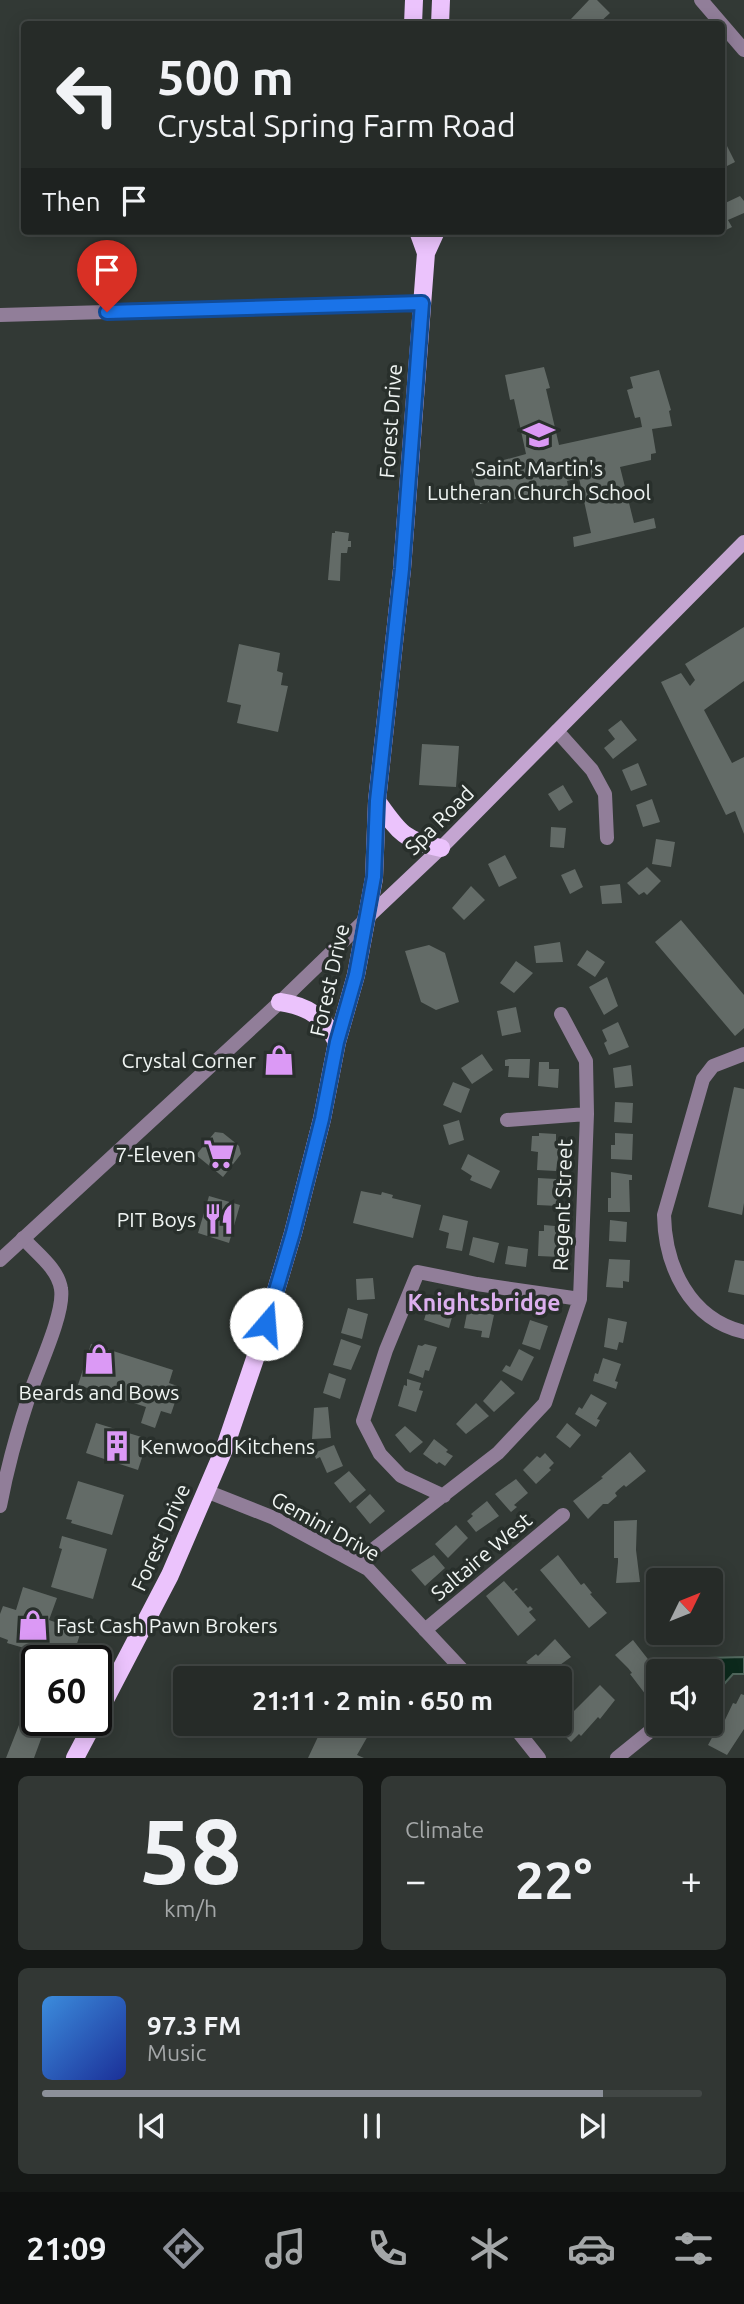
<!DOCTYPE html>
<meta charset="utf-8">
<style>
body{margin:0;font-family:Ubuntu,sans-serif;background:#323734;color:#f1f3f6;height:100vh;display:flex;flex-direction:column;font-size:26px;white-space:nowrap}
*{box-sizing:border-box;margin:0}
p{font-size:23px;color:#a4a7a8}
.icon{flex:none;width:38px;height:38px;fill:none;stroke:currentColor;stroke-width:2;stroke-linecap:round;stroke-linejoin:round}
.map{position:relative;height:1758px;overflow:hidden}
.sheet{display:flex;flex-direction:column;gap:18px;padding:18px;background:#151816;flex:1}
.sheet>*{flex:none}
.banner{position:absolute;left:21px;top:21px;width:704px;height:214px;border-radius:7px;box-shadow:0 4px 18px #0003,0 0 0 2px #424745;background:#262b28;color:#f1f3f6;overflow:hidden}
.needle{width:46px;rotate:47deg}
.tools{position:absolute;left:646px;top:1568px;display:grid;gap:14px}
.tools a{display:grid;place-items:center;width:77px;height:77px;border-radius:7px;background:#262b28;box-shadow:0 4px 18px #0003,0 0 0 2px #424745;font-size:35px}
.speed{position:absolute;left:21px;top:1645px;display:flex;gap:14px;font-size:35px;font-weight:700;text-align:center}
.speed>*{display:grid;place-content:center;width:91px;height:91px;border-radius:50%;background:#262b28;box-shadow:0 4px 18px #0003,0 0 0 2px #424745;line-height:1}
.speed .limit{border:4px solid #111;border-radius:10px;background:#fff;color:#111}
.pin{position:absolute;display:grid;place-items:center;width:60px;height:60px;color:#fff;margin:-72px -30px;border-radius:50% 50% 50% 0;rotate:-45deg;box-shadow:0 0 7px #0007}
.pin .icon{rotate:45deg}
.me{position:absolute;width:77px;margin:-38px;rotate:18deg;stroke-linejoin:round;filter:drop-shadow(0 0 5px #0008)}
.turn{display:flex;align-items:center;gap:24px;height:147px;padding:0 21px;font-size:32px}
.turn .icon{width:91px;height:91px;stroke-width:2.5}
.turn b{display:block;font-size:49px;line-height:60px}
.then{display:flex;align-items:center;height:66px;padding:0 21px;background:#0003;gap:14px;font-size:26px}
.big{font-size:52px;font-weight:700;line-height:1.1}
.sheet .widget{flex:1;display:flex;flex-direction:column;justify-content:center;gap:10px;min-width:0;padding:0 24px;border-radius:10px;background:#323734}
.sheet .dial{align-items:center;gap:0}
.dial b{font-size:91px;line-height:1}
.song{display:flex;align-items:center;gap:21px}
.cover{width:84px;height:84px;border-radius:10px;background:linear-gradient(135deg,hsl(210 70% 55%),hsl(230 70% 35%))}
.played{height:7px;border-radius:4px;background:linear-gradient(90deg,#8c9099 85%,#424745 85%)}
.keys{display:flex;justify-content:space-around;direction:ltr}
.heat{display:flex;justify-content:space-between;align-items:center;font-size:38px;direction:ltr}
.sheet .tiles{flex:1;display:grid;gap:18px;grid-template-columns:1fr 1fr}
.widget:last-child{grid-column:span 2}
.trip{position:absolute;left:173px;top:1666px;width:399px;height:70px;border-radius:7px;background:#262b28;box-shadow:0 4px 18px #0003,0 0 0 2px #424745;font-weight:700;line-height:70px;text-align:center}
.menu{display:flex;height:112px;justify-content:space-around;align-items:center;background:#0f1110;color:#a4a7a8}
.menu .icon{width:49px;height:49px}
.menu .active{color:#8c9099}
.menu b{font-size:32px;color:#f1f3f6}
.map>svg:first-child{display:block}
</style>
<div class="map">
<svg width="744" height="1758" viewBox="0 0 744 1758">
<rect width="100%" height="100%" fill="#323935"/>
<!-- water -->
<path fill="#0c291c" stroke="#50665c" stroke-width="2" d="M744,1657v17h-11l-8,9 -21,-20 3,-5z"/>
<!-- building -->
<path fill="#636b67" d="M589,0h8l13,13 -12,11h-6l-5,-4 -5,4h-6l-5,-5z
M725,142l10,20 -14,7v-25z
M740,196l4,5v12l-16,7 4,7 -8,4 -3,-6v-20z
M544,367l6,21 -4,1 13,56 83,-18 -2,-10 -5,1 -8,-28 6,-2 -3,-11 29,-7 12,40 -2,1 3,15 -20,3 4,24 -5,1v6l-31,7 14,56 20,-5 2,10 -82,19 -1,-10 18,-4 -12,-55 -12,3 1,5 -57,14v-3l-31,7 -9,-35 55,-15 -12,-55 -4,1 -5,-25z
M335,531l14,2 -1,8h3v6h-3l-1,6h-6l-1,28 -12,-1 4,-47h3z
M744,627v54l-40,29 28,53 12,-6v77l-9,-23 -9,4 -65,-133 20,-9 9,13 5,-6 -10,-16z
M239,644l41,9 -3,18 6,2 -2,12 7,1 -10,46 -41,-9 4,-18 -14,-3z
M621,720l16,20 -24,19 -9,-11 11,-9 -7,-9z
M422,744l37,2 -3,41 -37,-2z
M638,763l9,22 -16,6 -9,-21z
M563,785l10,17 -14,9 -11,-17z
M652,799l8,23 -17,5 -7,-22z
M551,827l15,1 -2,20 -14,-1z
M656,839l19,3 -4,25 -19,-3z
M505,855l12,23 -18,9 -11,-23z
M647,867l14,14 -14,14 -3,-3 -5,3 -12,-12z
M575,869l8,18 -13,7 -9,-19z
M620,884l2,19 -20,1 -2,-18z
M471,886l14,14 -21,20 -12,-12z
M681,920l63,75v33l-9,8 -80,-94z
M560,942l3,20 -27,1 -2,-17z
M429,945l16,8 14,49 -23,8 -15,-8 -16,-51z
M587,950l18,12 -10,15 -18,-12z
M516,961l17,12 -19,20 -14,-10z
M607,977l11,29 -14,9 -15,-28z
M516,1007l5,25 -19,4 -5,-25z
M618,1022l11,25 -20,8 -5,-12 3,-2 -5,-11z
M281,1046l12,14 -3,3 3,3 -8,7 -3,-3 -4,4 -13,-14z
M482,1054l11,16 -21,14 -11,-16z
M509,1059h21l-1,19 -21,-1 1,-11h-4v-6z
M539,1062h10v7h10l-1,19 -20,-2z
M631,1065l2,21 -18,2 -2,-20z
M453,1082l17,7 -9,24 -18,-8z
M734,1087l10,2v114l-2,12 -34,-8z
M615,1102l18,1 -1,20 -18,-1z
M459,1120l5,20 -15,5 -6,-20z
M215,1132l8,1 10,8 6,5 2,8 -18,23 -27,-22z
M539,1133l17,1v10h4l-4,27 -19,-1 1,-18 -7,-1 1,-15h7z
M615,1133l18,1 -1,26 -21,-1v-14h4z
M468,1154l32,17 -9,18 -21,-9 2,-4 -11,-7z
M611,1172l21,3v5h-3l1,32h-22v-14h3z
M538,1178l18,1 2,27 -21,-1z
M361,1191l20,4 1,-3 11,3 -1,3 29,7 -8,33 -60,-15z
M209,1196l31,9 -11,38 -31,-10z
M443,1215l25,6 -6,30 -16,-3 3,-15 -10,-3z
M610,1220l17,2 -1,20 -17,-1z
M544,1225l11,1v6h5v25l-22,-1 1,-25h5z
M473,1237l26,6 -5,20 -25,-8z
M508,1246l20,3 -2,18 -21,-3z
M609,1259l21,1 -1,22 -6,-1v7l-17,-1z
M735,1260l9,1v34l-16,-3z
M373,1278l2,21 -18,1 -1,-21z
M430,1300l24,10 -5,18 -25,-8z
M348,1308l20,6 -6,25 -21,-6z
M468,1308l26,7 -5,23 -8,-1 1,-6 -18,-3z
M608,1318l19,4 -4,21 -4,-1 -2,8 -13,-3z
M530,1320l18,6 -8,24 -18,-6z
M341,1339l20,7 -10,24 -18,-5z
M91,1344l82,26 -4,13 11,4 -9,27 -10,-3 -6,17 -14,-5 5,-16 -68,-22z
M425,1344l12,3 -8,24 -4,-1 -2,8 -14,-5 9,-28 4,1z
M519,1349l15,8 -12,24 -20,-10 4,-6 4,2z
M603,1358l18,6 -6,17 3,1 -2,7 -23,-8 2,-8 3,1z
M329,1373l17,6 -6,20 -17,-6z
M407,1379l14,4 -2,7 4,1 -7,21 -18,-6 6,-21 3,1z
M501,1380l14,13 -21,19 -11,-11z
M591,1394l16,9 -10,16 3,1 -4,7 -21,-13 4,-7 3,2z
M476,1403l13,13 -23,18 -10,-10z
M328,1407l3,31 -19,1 2,-31z
M96,1423l52,16 -10,31 -52,-17z
M567,1423l14,12 -11,13 -14,-11z
M405,1426l18,16 -13,11 -15,-18z
M434,1439l14,11 -2,2 7,4 -8,10 -6,-4 -2,2 -14,-10z
M334,1445l9,21 -16,7 -7,-16 -4,2 -2,-6z
M630,1452l16,19 -20,16 -2,-2 -6,5 -3,3 2,3 -9,8h-5l-15,15 -15,-18 30,-23 -2,-1z
M545,1453l9,10 -5,5 2,2 -15,14 -13,-14 14,-14 3,2z
M349,1471l17,19 -16,13 -16,-20z
M516,1479l12,14 -14,12 3,2 -6,5 -16,-18z
M78,1481l46,14 -12,40 -41,-12 1,-3 -6,-1z
M370,1494l15,17 -15,13 -14,-17z
M487,1501l12,15 -23,16 -9,-11 6,-5 -2,-2z
M637,1520l-1,30 4,32 -24,1 2,-21v-4h-4v-37z
M456,1525l12,13 -20,20 -13,-14z
M62,1536l45,13 -14,50 -42,-12 11,-38 -3,-1z
M434,1555l11,13 -20,18 -14,-16z
M558,1555l23,30 3,-2 8,10 -2,1 17,19 -18,15 -49,-58z
M504,1581l9,10 3,-3 2,1 -4,3 14,16 2,-2 3,3 -4,3 7,8 -18,16 -32,-40z
M23,1587l34,11 -8,22 32,11 -7,22 -3,-1 -3,9 -61,-18 1,-3 -8,-3v-23l3,-8 13,4z
M555,1639l16,18 -29,21h-34l10,-8 2,3 9,-8 -3,-3 10,-8 2,2z
M633,1640l25,32v13l-12,10 -16,-21 2,-1 -4,-5 -13,-13z
M600,1685l15,15 -15,19 -2,-2 -17,19 -2,-2 -8,8 -14,-14z
M741,1694l3,1v34l-17,26 -19,-10 12,-22 3,1 10,-21 3,1z
M30,1697l7,2v21h11l-14,38h-28z
M324,1724h60l-4,7 -7,-4 -16,28 7,3h-56z"/>
<g fill="none" stroke-linecap="round" stroke-linejoin="round">
<!-- minor -->
<path stroke="#917e99" stroke-width="14" d="M0,315l422,-12
M557,731l35,39 13,24 2,44
M744,1054l-31,12 -10,13 -39,136c1,51 25,104 80,117
M507,1120l80,-6
M444,1496l-43,-20 -21,-22 -17,-33 23,-71 32,-78 59,12 103,15
M0,1506c7,-37 17,-74 29,-110 8,-25 36,-83 32,-107 -3,-21 -25,-36 -38,-51
M357,1562l141,-109 47,-50 35,-104 7,-185 -1,-53 -25,-47
M425,1630l138,-115
M617,1758l42,-34"/>
<!-- tertiary -->
<path stroke="#917e99" stroke-width="14" d="M701,0l43,50
M0,1260l280,-258 87,-84
M206,1491l68,27 94,51 102,109
M512,1724l27,34"/>
<!-- secondary -->
<path stroke="#c4a5d1" stroke-width="14" d="M367,918l74,-70 303,-306"/>
<!-- primary -->
<path stroke="#ebc3fc" stroke-width="18" d="M413,24l1,-24
M440,24l1,-24
M418,231l8,22
M377,801c22,31 26,39 64,47
M280,1002c28,4 44,15 57,40
M96,1717l74,-142 55,-128 35,-103 33,-111 29,-114 15,-77 19,-67 18,-97 3,-77 25,-232 24,-316 10,-22
M75,1758l20,-38"/>
</g>
<g fill="none" stroke-linecap="round" stroke-linejoin="round">
<defs>
<path id="route" d="M107,312l315,-9 -20,266 -25,232 -3,76 -18,98 -19,67 -15,77 -29,114 -27,91"/>
</defs>
<!-- route casing -->
<use href="#route" stroke="#114b97" stroke-width="18"/>
<!-- route -->
<use href="#route" stroke="#1a73e8" stroke-width="12"/>
</g>
<!-- icons -->
<defs>
<symbol id="school-bare" viewBox="-9 -9 18 18"><path d="M0-5L7-2L0 1L-7-2ZM-4 1L0 2.5L4 1V4Q0 6-4 4Z" fill="#db99f5" stroke="#282f2b" stroke-width="2.5" paint-order="stroke"/></symbol>
<symbol id="shop-bare" viewBox="-9 -9 18 18"><path d="M-5-2.5h2.3a2.7 3.5 0 0 1 5.4 0H5L5.5 6h-11ZM-1.5-2.5h3a1.5 2.3 0 0 0-3 0Z" fill="#db99f5" stroke="#282f2b" stroke-width="2.5" paint-order="stroke"/></symbol>
<symbol id="supermarket-bare" viewBox="-9 -9 18 18"><path d="M-6-5.5h2.5l.6 2H6L4.5 2H-2.5L-4.4-4H-6ZM-1.5 3.2a1.3 1.3 0 1 0 .1 0ZM3 3.2a1.3 1.3 0 1 0 .1 0Z" fill="#db99f5" stroke="#282f2b" stroke-width="2.5" paint-order="stroke"/></symbol>
<symbol id="restaurant-bare" viewBox="-9 -9 18 18"><path d="M-5-6h1v4h1v-4h1v4h1v-4h1v5L-1.5 .5V6h-2V.5L-5-1ZM5-6V6H3V1.5H1.5Q1.5-4 5-6Z" fill="#db99f5" stroke="#282f2b" stroke-width="2.5" paint-order="stroke"/></symbol>
<symbol id="building-bare" viewBox="-9 -9 18 18"><path d="M-4-6H4V6H1V3H-1V6H-4ZM-2.5-4.3h1.7v1.8h-1.7ZM.8-4.3h1.7v1.8H.8ZM-2.5-1h1.7V.8h-1.7ZM.8-1h1.7V.8H.8Z" fill="#db99f5" stroke="#282f2b" stroke-width="2.5" paint-order="stroke"/></symbol>
</defs>
<g fill-rule="evenodd">
<use href="#school-bare" x="517" y="413" width="44" height="44"/>
<use href="#shop-bare" x="257" y="1038" width="44" height="44"/>
<use href="#supermarket-bare" x="197" y="1132" width="44" height="44"/>
<use href="#restaurant-bare" x="197" y="1197" width="44" height="44"/>
<use href="#shop-bare" x="77" y="1337" width="44" height="44"/>
<use href="#building-bare" x="95" y="1424" width="44" height="44"/>
<use href="#shop-bare" x="11" y="1603" width="44" height="44"/>
</g>
<g text-anchor="middle" dominant-baseline="central" stroke-width="7" stroke-linejoin="round" paint-order="stroke">
<!-- street labels -->
<g font-size="21" fill="#f0f5f3" stroke="#282f2b">
<text transform="translate(390 421) rotate(-86)">Forest Drive</text>
<text transform="translate(439 820) rotate(-45)">Spa Road</text>
<text transform="translate(329 980) rotate(-77)">Forest Drive</text>
<text transform="translate(562 1205) rotate(-88)">Regent Street</text>
<text transform="translate(326 1526) rotate(29)">Gemini Drive</text>
<text transform="translate(160 1537) rotate(-66)">Forest Drive</text>
<text transform="translate(481 1556) rotate(-40)">Saltaire West</text>
</g>
<!-- poi labels -->
<g font-size="21" fill="#f0f5f3" stroke="#282f2b" text-anchor="end">
<text x="539" y="468" text-anchor="middle">Saint Martin's<tspan x="539" dy="24">Lutheran Church School</tspan></text>
<text x="256" y="1060">Crystal Corner</text>
<text x="196" y="1154">7-Eleven</text>
<text x="196" y="1219">PIT Boys</text>
<text x="99" y="1392" text-anchor="middle">Beards and Bows</text>
<text x="140" y="1446" text-anchor="start">Kenwood Kitchens</text>
<text x="56" y="1625" text-anchor="start">Fast Cash Pawn Brokers</text>
</g>
<!-- neighbourhood labels -->
<g font-size="23" font-weight="bold" fill="#dcafee" stroke="#282f2b">
<text x="484" y="1302">Knightsbridge</text>
</g>
</g>
</svg>
<div class="tools">
<a><svg class="needle" viewBox="-14 -14 28 28"><path d="M0-13l5 13h-10z" fill="#e53935"/><path d="M0 13l5-13h-10z" fill="#a4a7a8"/></svg></a>
<a><svg class="icon" aria-label="sound" viewBox="0 0 24 24"><path d="M4 9h4l5-4v14l-5-4H4zM17 9q2 3 0 6"/></svg></a>
</div>
<div class="speed"><div class="limit">60</div></div>
<div class="pin" style="left:107px;top:312px;background:#d93025"><svg class="icon" aria-label="arrive" viewBox="0 0 24 24"><path d="M6 21V4h12l-3 4 3 4H6"/></svg></div>
<svg class="me" style="left:266px;top:1324px" viewBox="-20 -20 40 40"><circle r="19" fill="#fff"/><path d="M0-13L10 11 0 6-10 11z" fill="#1a73e8"/></svg>
<div class="trip">21:11 · 2 min · 650 m</div>
<div class="banner">
<div class="turn"><svg class="icon" aria-label="left" viewBox="0 0 24 24"><path d="M17 20v-9H6M10 6l-5 5 5 5"/></svg><div><b>500 m</b>Crystal Spring Farm Road</div></div>
<div class="then">Then<svg class="icon" aria-label="arrive" viewBox="0 0 24 24"><path d="M6 21V4h12l-3 4 3 4H6"/></svg></div>
</div>
</div>
<section class="sheet">
<div class="tiles">
<div class="widget dial"><b>58</b><p>km/h</p></div>
<div class="widget"><p>Climate</p>
<div class="heat"><a>−</a><b class="big">22°</b><a>+</a></div>
</div>
<div class="widget">
<div class="song"><i class="cover"></i><div><b>97.3 FM</b><p>Music</p></div></div>
<div class="played"></div>
<div class="keys"><svg class="icon" aria-label="previous" viewBox="0 0 24 24"><path d="M18 5L8 12l10 7zM5 5v14"/></svg><svg class="icon" aria-label="pause" viewBox="0 0 24 24"><path d="M8 5v14M16 5v14"/></svg><svg class="icon" aria-label="next" viewBox="0 0 24 24"><path d="M6 5l10 7-10 7zM19 5v14"/></svg></div>
</div>
</div>
</section>
<nav class="menu">
<b>21:09</b>
<svg class="icon active" aria-label="directions" viewBox="0 0 24 24"><path d="M12 3l9 9-9 9-9-9zM9 14v-3h6M13 9l2 2-2 2"/></svg>
<svg class="icon" aria-label="music" viewBox="0 0 24 24"><path d="M9 18V5l10-2v13"/><circle cx="6" cy="18" r="3"/><circle cx="16" cy="16" r="3"/></svg>
<svg class="icon" aria-label="phone" viewBox="0 0 24 24"><path d="M5 4h4l2 5-3 2q2 4 5 5l2-3 5 2v4C11 20 4 13 5 4z"/></svg>
<svg class="icon" aria-label="climate" viewBox="0 0 24 24"><path d="M12 3v18M4 7l16 10M4 17L20 7"/></svg>
<svg class="icon" aria-label="car" viewBox="0 0 24 24"><path d="M5 17H2v-5l4-1 3-4h7l3 4 3 1v5h-3M9 17h6M6 11h13"/><circle cx="7" cy="17" r="2"/><circle cx="17" cy="17" r="2"/></svg>
<svg class="icon" aria-label="filters" viewBox="0 0 24 24"><path d="M4 7h16M4 17h16"/><circle cx="9" cy="7" r="2"/><circle cx="15" cy="17" r="2"/></svg>
</nav>
